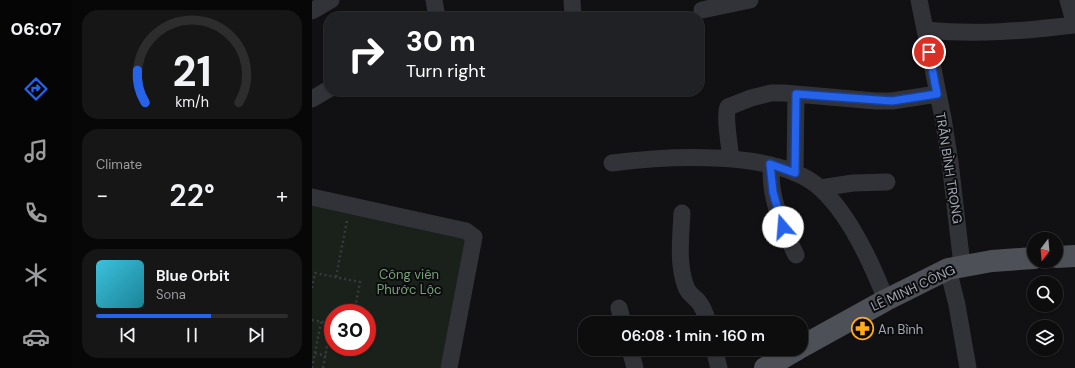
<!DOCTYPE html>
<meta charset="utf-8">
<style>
body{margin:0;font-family:"DM Sans",sans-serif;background:#161617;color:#f1f3f6;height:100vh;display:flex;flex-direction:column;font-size:15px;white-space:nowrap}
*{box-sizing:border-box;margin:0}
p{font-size:13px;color:#9a9c9e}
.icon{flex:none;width:22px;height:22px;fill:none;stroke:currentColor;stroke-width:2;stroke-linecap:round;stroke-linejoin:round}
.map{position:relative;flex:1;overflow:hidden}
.side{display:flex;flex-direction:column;gap:10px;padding:10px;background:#070708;width:240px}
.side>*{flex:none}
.banner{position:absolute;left:12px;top:12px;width:380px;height:84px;border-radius:16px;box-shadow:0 1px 3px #0004,0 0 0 1px #2d2d2e;background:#202124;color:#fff;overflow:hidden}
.needle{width:26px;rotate:196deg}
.controls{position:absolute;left:715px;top:232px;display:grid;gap:8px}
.controls a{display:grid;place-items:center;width:36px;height:36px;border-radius:50%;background:#0d0d0e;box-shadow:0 1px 3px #0004,0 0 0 1px #2d2d2e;font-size:20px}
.speed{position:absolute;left:12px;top:304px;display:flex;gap:8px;font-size:20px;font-weight:700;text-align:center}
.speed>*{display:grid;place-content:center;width:52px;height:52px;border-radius:50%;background:#0d0d0e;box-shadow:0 1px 3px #0004,0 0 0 1px #2d2d2e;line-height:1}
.speed .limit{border:6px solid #d22;background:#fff;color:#111}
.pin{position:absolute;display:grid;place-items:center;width:34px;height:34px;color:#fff;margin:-17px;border:2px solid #fff;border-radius:50%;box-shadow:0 1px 4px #0007}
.me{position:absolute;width:44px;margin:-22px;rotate:342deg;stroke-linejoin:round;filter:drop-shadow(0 0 3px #0008)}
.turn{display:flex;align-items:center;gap:14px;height:84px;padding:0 16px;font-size:18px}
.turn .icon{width:52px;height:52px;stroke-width:2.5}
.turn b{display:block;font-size:28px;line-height:34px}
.big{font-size:30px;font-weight:600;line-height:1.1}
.side .card{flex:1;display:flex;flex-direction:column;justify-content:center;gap:6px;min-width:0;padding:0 14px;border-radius:16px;background:#161617}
.side .dial{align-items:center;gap:0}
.dial svg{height:104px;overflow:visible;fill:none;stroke:#2d2d2e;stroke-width:7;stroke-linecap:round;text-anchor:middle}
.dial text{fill:#f1f3f6;stroke:none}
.song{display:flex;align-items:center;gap:12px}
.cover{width:48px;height:48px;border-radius:6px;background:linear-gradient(135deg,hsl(190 70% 55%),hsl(190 70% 35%))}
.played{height:4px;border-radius:2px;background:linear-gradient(90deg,#2563eb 60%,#2d2d2e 60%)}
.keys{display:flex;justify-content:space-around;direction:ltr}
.heat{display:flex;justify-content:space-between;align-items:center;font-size:22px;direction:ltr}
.trip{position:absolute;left:266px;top:316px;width:230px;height:40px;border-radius:16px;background:#0d0d0e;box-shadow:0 1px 3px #0004,0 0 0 1px #2d2d2e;font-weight:600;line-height:40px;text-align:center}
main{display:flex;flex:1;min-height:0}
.menu{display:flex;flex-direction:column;width:72px;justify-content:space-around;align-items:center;background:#050506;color:#9a9c9e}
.menu .icon{width:28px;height:28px}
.menu .selected{color:#2563eb}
.menu b{font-size:18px;color:#f1f3f6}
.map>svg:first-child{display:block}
</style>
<main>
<nav class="menu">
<b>06:07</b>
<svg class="icon selected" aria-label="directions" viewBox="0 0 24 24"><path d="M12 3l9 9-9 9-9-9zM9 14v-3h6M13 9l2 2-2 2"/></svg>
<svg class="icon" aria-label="music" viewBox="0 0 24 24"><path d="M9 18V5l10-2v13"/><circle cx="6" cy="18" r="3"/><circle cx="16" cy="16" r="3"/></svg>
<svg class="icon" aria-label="phone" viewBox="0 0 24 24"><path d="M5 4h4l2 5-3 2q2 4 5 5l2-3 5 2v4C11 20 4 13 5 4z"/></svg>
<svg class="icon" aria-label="climate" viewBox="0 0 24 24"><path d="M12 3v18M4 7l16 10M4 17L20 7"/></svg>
<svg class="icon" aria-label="car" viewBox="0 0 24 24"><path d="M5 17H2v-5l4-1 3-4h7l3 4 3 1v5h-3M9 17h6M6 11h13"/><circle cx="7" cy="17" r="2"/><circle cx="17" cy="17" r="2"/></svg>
</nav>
<section class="side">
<div class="card dial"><svg viewBox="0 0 100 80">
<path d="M14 69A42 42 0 1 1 86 69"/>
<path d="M14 69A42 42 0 0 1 8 44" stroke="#2563eb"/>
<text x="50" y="56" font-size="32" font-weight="700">21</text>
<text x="50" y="72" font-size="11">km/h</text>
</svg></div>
<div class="card"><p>Climate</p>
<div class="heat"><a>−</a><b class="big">22°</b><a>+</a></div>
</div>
<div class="card">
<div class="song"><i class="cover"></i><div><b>Blue Orbit</b><p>Sona</p></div></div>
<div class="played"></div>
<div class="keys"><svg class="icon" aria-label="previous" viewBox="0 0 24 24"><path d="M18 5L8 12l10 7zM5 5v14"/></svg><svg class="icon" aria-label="pause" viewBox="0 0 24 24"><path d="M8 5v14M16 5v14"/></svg><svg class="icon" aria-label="next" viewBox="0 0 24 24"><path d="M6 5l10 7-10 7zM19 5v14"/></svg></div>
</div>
</section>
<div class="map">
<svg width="763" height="368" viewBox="0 0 763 368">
<rect width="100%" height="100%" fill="#111113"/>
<!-- green -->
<path fill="#19211a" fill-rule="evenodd" d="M0,204l159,37 -25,127h-134zM21,313h34v34h-34z"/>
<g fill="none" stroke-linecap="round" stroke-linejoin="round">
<!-- path -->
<path stroke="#383a3f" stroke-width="2.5" stroke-dasharray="2 3" stroke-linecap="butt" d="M24,277l11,-56
M0,288l3,-15 45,9 -6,31
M0,320l21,4
M3,353l11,3
M0,368l9,-46
M11,368l8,-44"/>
<!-- minor -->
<path stroke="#323338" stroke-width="17" d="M122,0l3,17
M260,0l1,17
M607,0l24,118 7,44 12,103
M756,0l7,25
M390,10l48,-10
M0,11l19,-11
M613,30c51,5 100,1 150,-5
M0,99l17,-10
M419,159c-1,-11 -7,-43 -3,-52l23,-9 20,-5h13l92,8h16l45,-7
M300,163c55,-7 165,-14 208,25 29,26 52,76 66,112
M459,165c0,9 0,19 2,28 4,22 13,42 23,62
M483,173l1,-79
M508,188l33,-5 34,-1
M0,197l154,34 8,6 -25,131
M370,213c-1,24 -5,50 4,74 2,6 7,9 12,14 5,6 8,14 10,22
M636,269l9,36 11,63
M307,308l4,15
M318,349l5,19
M402,349l5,19"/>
<!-- major -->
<path stroke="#4e5057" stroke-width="22" d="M744,257l19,-1
M489,347l85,-47 62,-31 44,-8 42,-3
M453,368l33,-19"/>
</g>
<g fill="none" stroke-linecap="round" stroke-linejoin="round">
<defs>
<path id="route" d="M471,227l-10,-35 -3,-28 25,9 1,-79 96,7 45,-7 -8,-42"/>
</defs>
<!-- route casing -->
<use href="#route" stroke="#184099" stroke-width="10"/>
<!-- route -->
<use href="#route" stroke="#2563eb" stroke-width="7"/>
</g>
<!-- icons -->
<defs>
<symbol id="pharmacy-ring" viewBox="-11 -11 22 22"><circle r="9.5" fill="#0c0c0e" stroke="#ffab1d" stroke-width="1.5"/><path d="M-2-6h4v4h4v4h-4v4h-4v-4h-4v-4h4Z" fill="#ffab1d"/></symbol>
</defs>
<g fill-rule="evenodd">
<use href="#pharmacy-ring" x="538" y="316" width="25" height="25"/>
</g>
<g text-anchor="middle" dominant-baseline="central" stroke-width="4" stroke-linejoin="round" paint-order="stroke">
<!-- street labels -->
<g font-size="13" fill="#a1a8b5" stroke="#0c0c0e">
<text transform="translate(637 168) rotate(81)">TRẦN BÌNH TRỌNG</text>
<text transform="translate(601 288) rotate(-25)">LÊ MINH CÔNG</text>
</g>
<!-- park labels -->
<g font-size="13" fill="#77a178" stroke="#0c0c0e">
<text x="97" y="274">Công viên<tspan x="97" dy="15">Phước Lộc</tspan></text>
</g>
<!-- poi labels -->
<g font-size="13" fill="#a1a8b5" stroke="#0c0c0e" text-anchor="start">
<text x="566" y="329">An Bình</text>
</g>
</g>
</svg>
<div class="controls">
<a><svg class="needle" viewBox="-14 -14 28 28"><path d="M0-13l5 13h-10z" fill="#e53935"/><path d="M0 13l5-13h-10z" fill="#9a9c9e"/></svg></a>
<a><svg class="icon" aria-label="search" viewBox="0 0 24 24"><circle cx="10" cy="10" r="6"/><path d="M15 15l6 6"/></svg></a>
<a><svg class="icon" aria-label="layers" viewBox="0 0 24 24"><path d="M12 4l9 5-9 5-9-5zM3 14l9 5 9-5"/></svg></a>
</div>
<div class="speed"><div class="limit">30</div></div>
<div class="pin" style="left:617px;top:52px;background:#d93025"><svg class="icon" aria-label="arrive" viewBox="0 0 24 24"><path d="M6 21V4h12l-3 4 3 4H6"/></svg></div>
<svg class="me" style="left:471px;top:227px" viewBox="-20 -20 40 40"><circle r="19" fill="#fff"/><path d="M0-13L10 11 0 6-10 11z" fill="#2563eb"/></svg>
<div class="trip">06:08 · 1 min · 160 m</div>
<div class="banner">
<div class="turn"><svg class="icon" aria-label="right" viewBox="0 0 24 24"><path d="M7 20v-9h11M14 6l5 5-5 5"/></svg><div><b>30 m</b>Turn right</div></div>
</div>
</div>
</main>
